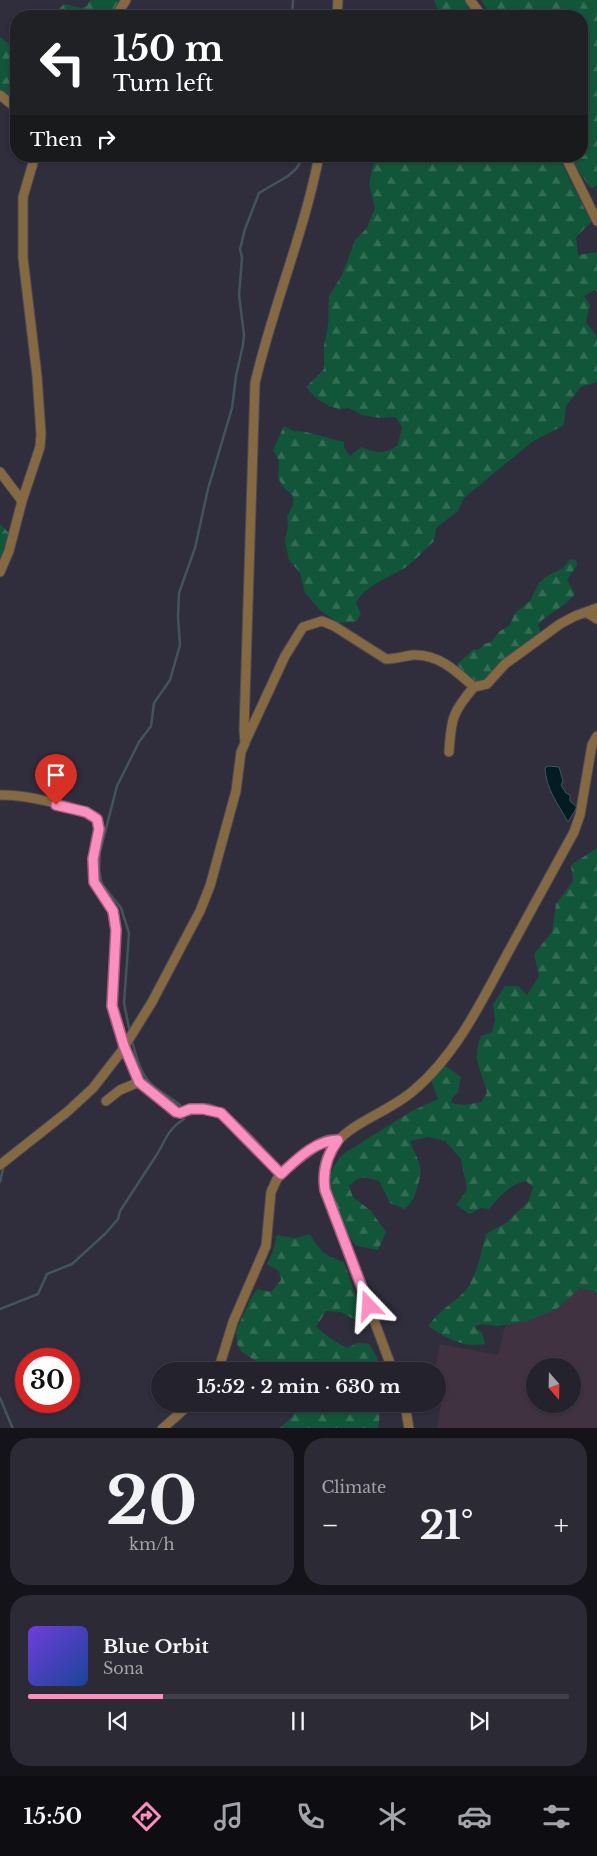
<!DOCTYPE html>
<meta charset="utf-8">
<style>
body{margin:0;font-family:"Libre Baskerville",serif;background:#2c2a35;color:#f1f3f6;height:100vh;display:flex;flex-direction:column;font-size:19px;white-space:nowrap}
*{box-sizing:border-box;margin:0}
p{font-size:16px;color:#a3a4aa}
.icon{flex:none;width:28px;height:28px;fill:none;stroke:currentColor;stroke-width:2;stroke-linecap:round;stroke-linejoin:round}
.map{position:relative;height:1428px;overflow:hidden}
.details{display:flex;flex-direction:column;gap:10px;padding:10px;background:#141319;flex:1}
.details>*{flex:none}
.hud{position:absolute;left:10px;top:10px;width:578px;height:152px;border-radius:20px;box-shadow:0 1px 4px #0004,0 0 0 1px #413f49;background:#202124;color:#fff;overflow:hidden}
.needle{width:32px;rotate:160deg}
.buttons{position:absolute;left:526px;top:1358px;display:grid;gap:10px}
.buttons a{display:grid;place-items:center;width:55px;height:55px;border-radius:50%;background:#24222d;box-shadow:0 1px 4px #0004,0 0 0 1px #413f49;font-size:25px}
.speed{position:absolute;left:15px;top:1348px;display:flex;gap:10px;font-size:25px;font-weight:700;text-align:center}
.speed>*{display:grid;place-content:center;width:65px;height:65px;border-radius:50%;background:#24222d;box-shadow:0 1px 4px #0004,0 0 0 1px #413f49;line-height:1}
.speed .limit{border:8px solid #d22;background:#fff;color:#111}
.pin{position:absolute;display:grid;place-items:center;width:42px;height:42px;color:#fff;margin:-51px -21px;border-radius:50% 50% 50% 0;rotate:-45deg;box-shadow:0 0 5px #0007}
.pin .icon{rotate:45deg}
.me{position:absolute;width:55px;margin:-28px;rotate:340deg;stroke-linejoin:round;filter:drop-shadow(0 0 4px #0008)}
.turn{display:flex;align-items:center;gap:18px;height:105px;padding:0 20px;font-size:22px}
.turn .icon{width:65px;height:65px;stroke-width:2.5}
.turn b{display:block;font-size:35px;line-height:42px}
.then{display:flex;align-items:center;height:48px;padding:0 20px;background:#0003;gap:10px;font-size:19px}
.big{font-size:38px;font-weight:800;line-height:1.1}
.details .card{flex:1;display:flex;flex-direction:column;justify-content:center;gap:8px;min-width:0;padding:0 18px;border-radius:20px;background:#2c2a35}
.details .dial{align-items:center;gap:0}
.dial b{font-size:65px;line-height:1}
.song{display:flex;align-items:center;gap:15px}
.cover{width:60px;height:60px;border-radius:8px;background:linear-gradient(135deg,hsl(260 70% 55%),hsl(220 70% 35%))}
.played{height:5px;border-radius:2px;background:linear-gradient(90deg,#fd8ec0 25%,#413f49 25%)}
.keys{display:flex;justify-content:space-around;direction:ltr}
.heat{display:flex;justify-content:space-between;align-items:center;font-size:28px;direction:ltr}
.details .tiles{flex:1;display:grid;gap:10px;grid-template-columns:1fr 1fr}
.card:last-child{grid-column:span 2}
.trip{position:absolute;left:151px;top:1362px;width:295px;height:50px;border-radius:25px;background:#24222d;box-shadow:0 1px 4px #0004,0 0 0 1px #413f49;font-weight:800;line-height:50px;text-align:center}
.dock{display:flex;height:80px;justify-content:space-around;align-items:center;background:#0e0e12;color:#a3a4aa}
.dock .icon{width:35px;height:35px}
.dock .selected{color:#fd8ec0}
.dock b{font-size:22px;color:#f1f3f6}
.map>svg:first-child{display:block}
</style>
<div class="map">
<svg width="597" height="1429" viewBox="0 0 597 1429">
<defs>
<pattern id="forest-firs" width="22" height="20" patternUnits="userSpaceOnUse" patternTransform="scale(1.25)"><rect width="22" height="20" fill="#115638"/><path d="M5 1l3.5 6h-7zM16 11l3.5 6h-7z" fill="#336e54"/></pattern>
</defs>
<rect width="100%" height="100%" fill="#302d3c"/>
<!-- education -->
<path fill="#403240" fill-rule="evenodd" d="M575,1282l22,4v142h-160l4,-25 -3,-32h-2l-1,-3 5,-24 58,11 8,-32zM535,1366h37v38h-37z"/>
<!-- forest -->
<path fill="url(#forest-firs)" d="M90,0h32l-6,10 -6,6h-56l5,-7 5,-5 17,4 6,-2z
M434,0h31l11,16h-36z
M481,0h116v185l-6,4 -16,-24 -3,-9h9v-140h-90z
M0,37l16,12v52l-16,-10z
M375,156h183l33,66 -15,15 2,18 19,-3v40l-2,-2 -11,6 6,9 -4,17 11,15v45l-16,5 -15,19 -2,19 -32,17 -68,56 -6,13 -22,17 -2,13c-9,8 -18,19 -28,26 -17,11 -41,18 -50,36l5,11 -5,8 -18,1 -17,-12 -16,-18 -5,-20 -11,-13 -4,-19 3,-15 -1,-10 6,-11v-9l-9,-8 -6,-10 1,-17 -6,-11 11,-24 9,5 13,1 38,10v6l6,8 11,-9c17,6 22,8 37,-2l4,-18 -7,-10 -15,1 -18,-3 -13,-7 -10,1 -10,-3 -13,-8 -10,-11 18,-18v-24l4,-20 1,-29 13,-21 13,-35 12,-12 8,-20 -6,-24z
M0,524l10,10 -10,29z
M570,559l6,1 1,5 -10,15 8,14c-10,13 -26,19 -37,30l2,7 -1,3 -54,47c-10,3 -25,-6 -28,-17l16,-14 7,-1 4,-5 7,-2 9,-11 10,-6 5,-12 15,-12 9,-18 8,-7 16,-8z
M597,848v444l-17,-4 -22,20 -30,13 -31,5 -16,-2 -6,3 7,6 3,11c-23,4 -38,-6 -57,-18 4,-5 8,-10 13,-14 10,-10 24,-17 30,-30 8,-15 10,-32 15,-48l21,-12 21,-20 5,-15 -7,-6c-17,4 -27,16 -37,28l-8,-1 -11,6 -14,-9 11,-15 -6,-31 -16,-18 -17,-4 -18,4c8,22 15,23 7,47 -3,10 -5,14 -12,21l-15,-6 -11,-22c-13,-4 -19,-6 -30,5l4,11 18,14 15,21 -8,18 -22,-4c-20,-28 -43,-67 -10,-94l66,-41 26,-12 -7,-19 13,-15 17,12 -3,15 -5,5 -2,6 14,2 16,-3 6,-9c-5,-23 -16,-32 -6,-57l11,-4 3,-12 -2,-16 12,-18h13l9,9 12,-19 -5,-22 18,-22 4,-28 17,-23 -2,-16z
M310,1234c9,16 16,23 34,28l17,49 -4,10 -16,-9 -15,-1 -10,16 15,12 16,9 10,-5 12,1 7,11 7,16h-112l-29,-19 -5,-8 -1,-13 14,-31 7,-11 14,3 10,-12 -2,-9 -12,-7 6,-13 4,-16 18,3z
M297,1404h84l-3,24h-98l12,-11z"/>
<!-- water -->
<path fill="#021c23" stroke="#43555c" d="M548,766l11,1 4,14 -2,4 5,8 4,2v6l7,6 -9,15c-10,-18 -22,-33 -23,-54z"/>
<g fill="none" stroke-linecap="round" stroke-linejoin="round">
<!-- stream -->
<path stroke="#43555c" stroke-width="2.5" d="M292,16l1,-16
M130,1033l-6,-30 5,-70 -8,-25 -19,-24 -3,-14 1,-18 17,-66 22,-44 12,-16 3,-23 16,-23 10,-35 -2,-28 1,-24 16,-45 13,-59 24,-81 4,-32 7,-31 1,-10 -5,-40 3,-37 -2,-9 5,-20 14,-36 29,-17 8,-7 8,-13
M132,1041c4,15 8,32 19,43 9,8 20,14 29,21
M0,1182l3,-13 -1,-3
M0,1309l38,-15 9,-20 25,-10 34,-31 12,-14 2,-8c12,-18 24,-37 36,-55 9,-15 12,-27 28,-37
M0,1398l13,31"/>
<defs>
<path id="minor" d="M470,0l12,16
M116,16l10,-16
M337,16l1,-16
M0,95l16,13
M565,156l32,65
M0,472l22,29
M0,572l9,-21 13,-50 18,-54 1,-13 -4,-58 -14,-118v-61l12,-41
M586,612l11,7
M246,740l39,-84 18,-29 19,-6 12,5 52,33c9,0 18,-3 27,-4 26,-1 43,16 61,32l13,-3 18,-20 55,-40 15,-8 22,-8
M449,752c2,-32 3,-40 25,-65
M0,795c25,-1 76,11 97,24l2,10 -6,30 1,23 19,29 3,19 -4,77 12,39 15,36 37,30 4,1c10,-3 19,-6 30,-4 18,4 57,50 71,65
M106,1101l14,-11 19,-8
M0,1165l67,-53 26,-24 28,-36 31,-50 48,-91 10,-25 26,-95 5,-39 4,-9 -1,-13 11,-347c18,-77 49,-150 64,-227
M218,1371l15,-49 33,-76 5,-54 6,-13 10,-11 32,-24 8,-4 11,-1
M393,1371l-68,-181c-11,-61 52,-68 88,-99 41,-34 67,-86 92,-133 23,-42 46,-84 69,-126l6,-17 12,-70 5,-9
M405,1404l4,25
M162,1429l28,-25"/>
</defs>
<!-- minor casing -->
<use href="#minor" stroke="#4b4957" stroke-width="11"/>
<!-- minor -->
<use href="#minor" stroke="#856941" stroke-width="9"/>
</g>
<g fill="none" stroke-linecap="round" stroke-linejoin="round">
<defs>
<path id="route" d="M56,805l30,7 11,7 2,10 -6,30 1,23 19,29 3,19 -4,76 12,40 15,36 37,30 4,1 10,-4h13l18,4 60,61c16,-15 35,-34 57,-34 -11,15 -16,31 -13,50l44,116"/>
</defs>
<!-- route casing -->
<use href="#route" stroke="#a45c7d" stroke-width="12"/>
<!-- route -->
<use href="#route" stroke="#fd8ec0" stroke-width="9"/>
</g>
</svg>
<div class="buttons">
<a><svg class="needle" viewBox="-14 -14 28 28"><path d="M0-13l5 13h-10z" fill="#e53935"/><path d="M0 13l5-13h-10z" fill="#a3a4aa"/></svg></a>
</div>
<div class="speed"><div class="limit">30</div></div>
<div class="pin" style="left:56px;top:805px;background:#d93025"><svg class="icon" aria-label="arrive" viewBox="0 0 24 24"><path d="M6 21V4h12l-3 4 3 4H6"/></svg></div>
<svg class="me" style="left:369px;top:1306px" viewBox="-20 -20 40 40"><path d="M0-17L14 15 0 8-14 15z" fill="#fd8ec0" stroke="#fff" stroke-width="4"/></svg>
<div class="trip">15:52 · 2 min · 630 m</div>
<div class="hud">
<div class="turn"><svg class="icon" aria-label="left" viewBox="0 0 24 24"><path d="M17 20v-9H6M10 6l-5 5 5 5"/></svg><div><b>150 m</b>Turn left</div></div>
<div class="then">Then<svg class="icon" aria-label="right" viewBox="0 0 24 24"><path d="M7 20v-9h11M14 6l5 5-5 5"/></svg></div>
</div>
</div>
<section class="details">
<div class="tiles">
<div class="card dial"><b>20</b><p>km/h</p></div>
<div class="card"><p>Climate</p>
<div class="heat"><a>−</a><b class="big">21°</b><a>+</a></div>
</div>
<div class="card">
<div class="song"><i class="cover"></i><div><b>Blue Orbit</b><p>Sona</p></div></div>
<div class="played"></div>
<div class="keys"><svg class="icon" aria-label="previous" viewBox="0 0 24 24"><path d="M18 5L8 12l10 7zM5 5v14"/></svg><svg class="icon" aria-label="pause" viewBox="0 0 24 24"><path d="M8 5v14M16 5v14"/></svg><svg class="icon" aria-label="next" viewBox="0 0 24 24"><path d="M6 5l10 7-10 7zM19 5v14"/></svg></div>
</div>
</div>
</section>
<nav class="dock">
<b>15:50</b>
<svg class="icon selected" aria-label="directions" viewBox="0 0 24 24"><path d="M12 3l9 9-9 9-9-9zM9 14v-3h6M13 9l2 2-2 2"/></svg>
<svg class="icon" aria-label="music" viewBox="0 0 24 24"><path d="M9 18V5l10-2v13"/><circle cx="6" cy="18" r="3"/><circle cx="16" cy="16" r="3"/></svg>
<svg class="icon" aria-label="phone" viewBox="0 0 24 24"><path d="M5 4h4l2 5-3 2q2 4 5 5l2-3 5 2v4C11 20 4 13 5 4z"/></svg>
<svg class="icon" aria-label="climate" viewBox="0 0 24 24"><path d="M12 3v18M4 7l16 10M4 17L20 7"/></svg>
<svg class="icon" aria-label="car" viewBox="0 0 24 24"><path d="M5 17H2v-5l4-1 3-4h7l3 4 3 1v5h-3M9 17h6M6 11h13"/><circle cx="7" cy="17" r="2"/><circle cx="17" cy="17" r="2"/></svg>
<svg class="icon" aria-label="filters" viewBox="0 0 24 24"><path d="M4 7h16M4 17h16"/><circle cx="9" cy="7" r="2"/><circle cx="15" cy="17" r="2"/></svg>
</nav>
